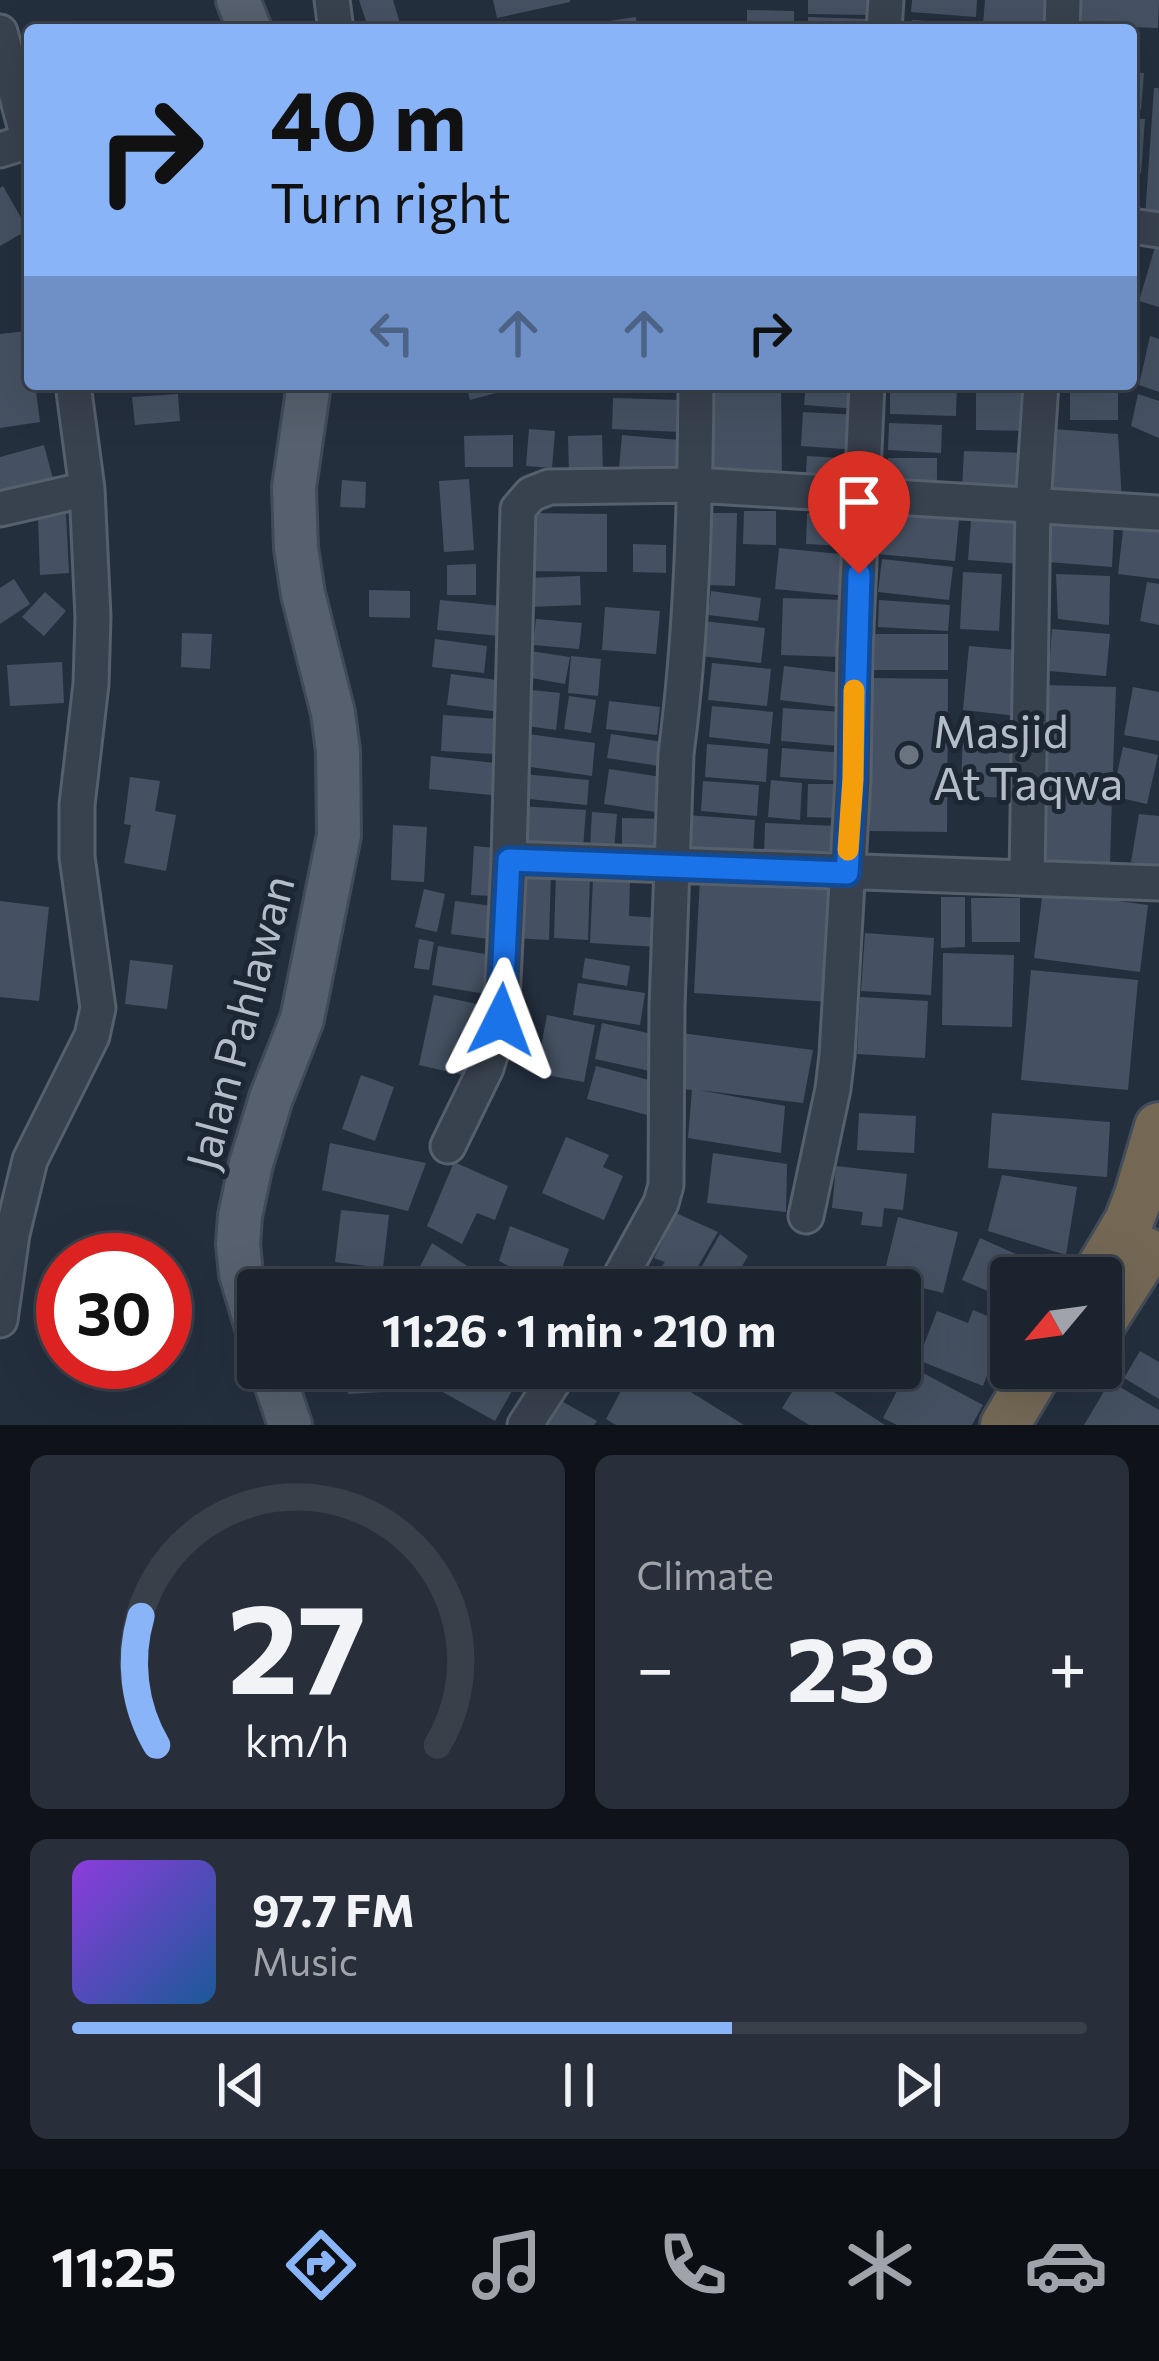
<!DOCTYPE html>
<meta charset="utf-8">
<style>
body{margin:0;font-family:Commissioner,sans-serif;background:#282f3a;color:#f1f3f6;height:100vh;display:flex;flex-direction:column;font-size:45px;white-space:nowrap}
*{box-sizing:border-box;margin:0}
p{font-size:39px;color:#a0a4aa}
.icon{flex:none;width:66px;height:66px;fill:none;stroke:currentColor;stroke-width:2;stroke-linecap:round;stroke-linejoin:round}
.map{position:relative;height:1425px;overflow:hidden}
.sheet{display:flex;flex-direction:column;gap:30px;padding:30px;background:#0f1319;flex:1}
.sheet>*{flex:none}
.top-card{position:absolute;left:24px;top:24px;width:1113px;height:366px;border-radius:12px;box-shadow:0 12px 48px #0002,0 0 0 3px #39404a;background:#8ab4f8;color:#111;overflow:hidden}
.needle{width:78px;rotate:241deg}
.controls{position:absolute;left:990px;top:1257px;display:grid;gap:24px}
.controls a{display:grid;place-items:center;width:132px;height:132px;border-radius:12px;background:#1b232e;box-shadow:0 12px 48px #0002,0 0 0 3px #39404a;font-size:60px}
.speed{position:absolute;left:36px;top:1233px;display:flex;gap:24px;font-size:60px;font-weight:700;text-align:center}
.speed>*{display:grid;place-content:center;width:156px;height:156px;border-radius:50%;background:#1b232e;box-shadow:0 12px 48px #0002,0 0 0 3px #39404a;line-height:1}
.speed .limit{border:18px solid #d22;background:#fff;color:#111}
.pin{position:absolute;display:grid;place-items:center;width:102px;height:102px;color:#fff;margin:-123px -51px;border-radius:50% 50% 50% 0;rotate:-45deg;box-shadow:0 0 12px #0007}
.pin .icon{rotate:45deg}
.me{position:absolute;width:132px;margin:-66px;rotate:3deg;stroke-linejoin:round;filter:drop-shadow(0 0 9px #0008)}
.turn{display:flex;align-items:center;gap:42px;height:252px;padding:0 48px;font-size:54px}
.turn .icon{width:156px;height:156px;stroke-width:2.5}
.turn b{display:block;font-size:84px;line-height:102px}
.lanes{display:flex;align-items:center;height:114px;padding:0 48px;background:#0003;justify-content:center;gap:60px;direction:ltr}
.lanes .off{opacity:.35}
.big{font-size:90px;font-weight:700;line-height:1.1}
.sheet .card{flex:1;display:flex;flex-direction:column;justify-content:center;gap:18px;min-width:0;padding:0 42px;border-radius:18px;background:#282f3a}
.sheet .dial{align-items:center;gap:0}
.dial svg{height:312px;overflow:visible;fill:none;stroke:#39404a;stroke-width:7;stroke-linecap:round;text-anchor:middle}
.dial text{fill:#f1f3f6;stroke:none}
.song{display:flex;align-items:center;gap:36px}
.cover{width:144px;height:144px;border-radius:18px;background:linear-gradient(135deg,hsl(270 70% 55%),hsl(210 70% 35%))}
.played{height:12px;border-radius:6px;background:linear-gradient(90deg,#8ab4f8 65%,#39404a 65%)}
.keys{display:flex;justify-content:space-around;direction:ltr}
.heat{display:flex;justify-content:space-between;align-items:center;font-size:66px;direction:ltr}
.sheet .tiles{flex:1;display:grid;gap:30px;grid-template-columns:1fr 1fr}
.card:last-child{grid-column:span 2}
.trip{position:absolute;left:237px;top:1269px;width:684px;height:120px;border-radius:12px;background:#1b232e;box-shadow:0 12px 48px #0002,0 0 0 3px #39404a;font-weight:700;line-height:120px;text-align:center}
.tabs{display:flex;height:192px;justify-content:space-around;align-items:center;background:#0b0e12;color:#a0a4aa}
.tabs .icon{width:84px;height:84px}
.tabs .selected{color:#8ab4f8}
.tabs b{font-size:54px;color:#f1f3f6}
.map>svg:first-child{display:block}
</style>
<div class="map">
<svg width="1159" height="1425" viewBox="0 0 1159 1425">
<rect width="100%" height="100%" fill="#242f3e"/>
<!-- building -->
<path fill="#455162" d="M359,0h34l9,30h-33z
M493,0h77v2l-73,16z
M808,0h60v15l-60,-1z
M912,0h65l-1,17 -65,-5z
M985,0h67l-2,30 -67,-5z
M1075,0h84l-1,28 -84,-3z
M747,10l47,1v19h-47z
M636,17l1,13h-69v-3z
M808,17l60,2 -1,11h-59z
M912,20l60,4 -1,6h-60z
M1131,32h9l-1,33 -8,-1z
M1131,72l13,1 -3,37 -10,-1z
M1154,88h5v131l-14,-2z
M1131,118l14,1 -4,54 -10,-1z
M3,186l25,44 -28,16v-58z
M1158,237h1v70l-20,-6z
M27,331l3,53h5l5,38 -40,6v-94z
M1150,336l9,3v53l-20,-7z
M466,384h47l2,4 -45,12z
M710,384h71l1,91 -72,-1z
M806,384h54l-2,25 -54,-4z
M890,384h67l-1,32 -66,-2z
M976,384h53v47l-53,-1z
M1070,384h48v36h-48z
M178,394l2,27 -45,4 -3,-28z
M1138,394l21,7v37l-28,-12z
M613,398l69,2 -1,32 -69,-3z
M803,412l56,3 -2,35 -56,-4z
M889,423l53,2 -1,28 -53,-3z
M529,429l26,2 -3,37 -26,-2z
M1054,429l64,5 4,67 -74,-5z
M513,435v32h-48l-1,-31z
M602,435l1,40h-34l-1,-39z
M622,435l57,5 -3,33 -57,-5z
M44,445l9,34 -53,15v-37z
M964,451l61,2 -1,39 -62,-2z
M807,456l50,3 -2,33 -50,-4z
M888,458h49v31h-49z
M469,479l5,71 -30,2 -5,-71z
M342,480l24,2 -1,26 -25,-1z
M744,511h32v34l-33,-1z
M524,513l83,1v58l-83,-1z
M709,513h28l-2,73 -27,-1z
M807,513l43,2 -2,31 -42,-2z
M881,513l78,7 -4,41 -78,-7z
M66,514l3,59 -29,2 -2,-59z
M971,520l53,4 -3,40 -53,-4z
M1047,520l67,3 -2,44 -64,-5z
M1124,521l35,5v53l-41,-5z
M633,544l33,1v28l-33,-1z
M779,548l71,7 -3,41 -72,-7z
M882,559l71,8 -4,33 -71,-8z
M476,564v31h-29v-30z
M963,572l39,2 -3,57 -39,-2z
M1056,574l54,2 -1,49 -51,-6z
M580,576l1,29 -52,2 -1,-29z
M14,579l16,25 -30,20v-36z
M1147,582l12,2v41l-19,-4z
M369,590l41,1v27l-41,-1z
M711,591l50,7 -3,23 -50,-6z
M45,592l21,19 -22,25 -22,-19z
M783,598l61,2 -1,57 -62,-2z
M440,600l62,6 -2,30 -63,-6z
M879,600l71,5 -2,26 -70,-4z
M605,607l55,4 -4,43 -54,-4z
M536,619l46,4 -3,26 -46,-4z
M704,621l61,7 -4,35 -60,-7z
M1052,629l58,5 -4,42 -57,-5z
M182,633l30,1 -2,35 -29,-2z
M874,634h74v36h-74z
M435,639l52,7 -3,27 -52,-6z
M969,646l57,5 -7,65 -56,-6z
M530,651l40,6 -5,27 -39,-7z
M571,656l30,3 -3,37 -30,-3z
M62,662l2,41 -54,3 -3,-41z
M712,663l59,6 -4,37 -59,-6z
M784,666l59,7 -4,34 -59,-7z
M451,674l53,7 -4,31 -53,-7z
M871,678l77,1 -1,153 -77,-1z
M1046,685l70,2 -4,109 11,-49 35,8 -11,49 -35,-8 -2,68 -70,-3z
M1133,687l26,5v49l-35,-6z
M531,690l29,3 -4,37 -30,-4z
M569,696l27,4 -5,33 -27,-4z
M609,701l51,6 -3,28 -51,-6z
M712,706l61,6 -3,32 -61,-7z
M783,708l59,4 -2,34 -59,-5z
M443,715l55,4 -3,35 -54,-3z
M963,726l50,2 -2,70 -50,-2z
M528,734l67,9 -3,33 -68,-10z
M611,734l52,8 -4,24 -52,-8z
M707,744l61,5 -2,33 -61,-5z
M782,748l61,5 -2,28 -61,-4z
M431,756l64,7 -3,32 -63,-6z
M609,769l59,9 -6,35 -58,-9z
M522,774l67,6 -2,25 -67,-7z
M130,777l30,4 -5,30 21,4 -10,56 -42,-8 7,-38 -7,-1z
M771,780l31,3 -2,37 -32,-3z
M703,781l56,4 -2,31 -56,-5z
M808,784h32l-1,34 -32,-1z
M518,806l68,4 -3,38 -67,-4z
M592,812l25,2 -3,37 -24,-2z
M1139,814l20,2v50l-28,-4z
M687,815l68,5 -2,34 -69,-5z
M622,818l42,1v29h-42z
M765,823l73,3 -2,36 -72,-4z
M393,825l34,2 -3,55 -33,-2z
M474,846l22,2 -2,48 -23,-1z
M517,870l34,1 -2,69 -34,-2z
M556,873l34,1 -2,66 -34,-2z
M700,878l137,9 -6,115 -137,-9z
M593,879l37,3 -1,34 31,2 -1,29 -69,-4z
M424,889l21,5 -8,38 -22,-5z
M1043,891l105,14 -8,67 -106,-14z
M941,897h24v50l-24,1z
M971,898h49v44h-48z
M0,901l49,6 -10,94 -39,-4z
M455,901l37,5 -3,33 -38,-5z
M865,933l69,5 -3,57 -70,-4z
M419,939l15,3 -5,28 -15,-2z
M438,946l59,10 -6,39 -59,-10z
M943,953l71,2 -2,72 -70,-2z
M585,958l45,8 -3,20 -45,-8z
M130,960l43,5 -6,44 -42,-5z
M1031,970l107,10 -10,110 -107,-10z
M578,983l67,10 -5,32 -67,-10z
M434,995l48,10 -15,71 -48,-11z
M860,997l68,4 -3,57 -68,-4z
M547,1015l48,10 -11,57 -48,-9z
M602,1023l55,12 -7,36 -55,-12z
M681,1033l132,17 -10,53 -104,-13 86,16 -4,47 -93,-15 4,-48 -18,-2z
M596,1066l68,18 -9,33 -68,-18z
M361,1075l33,12 -19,54 -33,-12z
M859,1113l57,3 -2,37 -57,-3z
M992,1113l118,9 -3,55 -119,-9z
M566,1137l43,18 -6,12 20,9 -19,44 -62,-27z
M330,1143l96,20 -18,48 -86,-21z
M713,1153l74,11 -1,48 -79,-9z
M454,1162l54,24 -13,34 -18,-7 -15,31 -35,-18z
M836,1166l71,8 -4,36 -19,-2 -2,19 -21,-2 2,-13 -31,-4z
M1002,1175l75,12 -11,68 -78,-24z
M341,1210l48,5 -6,53 -48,-6z
M676,1213l42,19 -28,48 -11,-7v9l-20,-12 6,-8 -11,-4z
M898,1217l60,15 -15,61 -60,-15z
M510,1226l59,23 -15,41 -55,-29z
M720,1234l28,22 -20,34h-24l-11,-8z
M980,1238l56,25 -6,15h-19v23l-49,-21z
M432,1243l57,37 -6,10h-75z
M506,1275l26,15h-34z
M973,1310l34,14 -24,62 -65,-26 19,-49 31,12z
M1140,1351l19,11v37l-35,-21z
M910,1366l73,39 -11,20h-75l-14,-7z
M346,1368h52l1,23 -51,3z
M451,1368h18l43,23 -17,30 -56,-31z
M633,1368h19l92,57h-128l-10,-6z
M850,1368h39l-7,16z
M804,1373l81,52h-76l-27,-17z
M1110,1381l49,29v15h-75z
M558,1399l39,22 -3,4h-53z"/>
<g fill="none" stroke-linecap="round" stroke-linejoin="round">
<defs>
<path id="minor" d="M332,0l4,30
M884,30l2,-30
M1062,30l1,-30
M0,32l30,113
M0,150l29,-9
M1131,226l28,4
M0,509l87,-20
M509,859l650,24
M1027,877l6,-372 8,-121
M448,1146l38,-78 15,-48 8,-161 9,-350 13,-15 18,-7 146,-2 464,28
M806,1216l27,-127 4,-34 16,-276 2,-129 12,-266
M613,1290l48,-87 5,-18 1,-178 9,-253c16,-122 19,-247 20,-370
M0,1320l12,-86 18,-74 62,-124 6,-28 -21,-151v-52l14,-121 2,-67 -6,-128 -14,-105
M525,1425l37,-57"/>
<path id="major" d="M238,0l12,30
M258,1331l-17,-57 -3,-30 2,-28 11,-52 20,-66 31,-79 37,-184 -1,-84 -5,-38 -30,-119 -7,-46 -2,-61 15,-103
M271,1368l19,57"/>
<path id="highway" d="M1095,1278l34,-57 10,-26 20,-68
M1101,1323l45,-71
M1005,1425l34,-57"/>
</defs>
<!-- minor casing -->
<use href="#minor" stroke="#565f6c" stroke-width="39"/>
<!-- major casing -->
<use href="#major" stroke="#414a57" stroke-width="48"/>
<!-- highway casing -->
<use href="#highway" stroke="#434c59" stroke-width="54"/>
<!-- minor -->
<use href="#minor" stroke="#38414e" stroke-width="33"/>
<!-- major -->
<use href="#major" stroke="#56606e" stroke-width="42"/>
<!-- highway -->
<use href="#highway" stroke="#746855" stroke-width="48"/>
</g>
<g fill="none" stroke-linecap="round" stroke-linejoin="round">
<defs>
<path id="route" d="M501,1020l8,-160 338,13 6,-94 6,-205"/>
</defs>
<!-- route casing -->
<use href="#route" stroke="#114b97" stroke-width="30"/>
<!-- route -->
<use href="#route" stroke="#1a73e8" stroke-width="21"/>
<!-- slow -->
<path stroke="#f59e0b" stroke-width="21" d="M848,850l5,-71 1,-89"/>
</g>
<!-- markers -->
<circle fill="#6b7280" stroke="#1d2633" stroke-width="4.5" cx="909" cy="755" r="12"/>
<g text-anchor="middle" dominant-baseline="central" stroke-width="10" stroke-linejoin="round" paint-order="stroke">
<!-- poi labels -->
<g font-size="45" fill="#b4bcc9" stroke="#1d2633" text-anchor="start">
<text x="933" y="729">Masjid<tspan x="933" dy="52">At Taqwa</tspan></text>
</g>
<!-- street labels -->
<g font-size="45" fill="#b4bcc9" stroke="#1d2633">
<text transform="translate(238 1022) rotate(-75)">Jalan Pahlawan</text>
</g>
</g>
</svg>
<div class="controls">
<a><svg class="needle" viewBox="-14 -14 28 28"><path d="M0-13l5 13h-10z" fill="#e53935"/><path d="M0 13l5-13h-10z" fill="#a0a4aa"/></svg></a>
</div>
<div class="speed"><div class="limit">30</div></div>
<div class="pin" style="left:859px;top:574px;background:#d93025"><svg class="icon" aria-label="arrive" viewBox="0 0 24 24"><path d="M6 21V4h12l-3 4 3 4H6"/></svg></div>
<svg class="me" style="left:501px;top:1020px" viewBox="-20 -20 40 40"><path d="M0-17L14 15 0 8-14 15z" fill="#1a73e8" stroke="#fff" stroke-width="4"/></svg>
<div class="trip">11:26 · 1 min · 210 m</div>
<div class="top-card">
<div class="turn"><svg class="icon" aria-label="right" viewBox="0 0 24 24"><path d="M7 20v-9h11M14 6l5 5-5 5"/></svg><div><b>40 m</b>Turn right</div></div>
<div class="lanes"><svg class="icon off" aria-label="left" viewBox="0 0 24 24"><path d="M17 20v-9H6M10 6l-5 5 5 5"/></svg><svg class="icon off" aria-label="ahead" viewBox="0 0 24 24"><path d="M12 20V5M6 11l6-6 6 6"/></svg><svg class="icon off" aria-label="ahead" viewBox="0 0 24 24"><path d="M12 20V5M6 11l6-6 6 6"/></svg><svg class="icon" aria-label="right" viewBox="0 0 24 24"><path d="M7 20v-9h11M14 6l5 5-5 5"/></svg></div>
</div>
</div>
<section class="sheet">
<div class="tiles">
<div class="card dial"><svg viewBox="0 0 100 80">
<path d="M14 69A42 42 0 1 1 86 69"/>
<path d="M14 69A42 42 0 0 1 10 36" stroke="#8ab4f8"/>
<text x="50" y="56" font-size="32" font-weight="700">27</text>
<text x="50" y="72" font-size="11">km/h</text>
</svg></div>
<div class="card"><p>Climate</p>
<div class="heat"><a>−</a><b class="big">23°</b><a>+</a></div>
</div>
<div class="card">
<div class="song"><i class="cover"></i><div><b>97.7 FM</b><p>Music</p></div></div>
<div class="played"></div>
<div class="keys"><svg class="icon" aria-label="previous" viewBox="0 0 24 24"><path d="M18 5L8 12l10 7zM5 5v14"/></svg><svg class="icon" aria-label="pause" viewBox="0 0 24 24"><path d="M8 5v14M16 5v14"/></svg><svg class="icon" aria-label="next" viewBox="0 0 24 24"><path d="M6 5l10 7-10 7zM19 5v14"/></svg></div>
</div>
</div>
</section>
<nav class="tabs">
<b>11:25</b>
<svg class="icon selected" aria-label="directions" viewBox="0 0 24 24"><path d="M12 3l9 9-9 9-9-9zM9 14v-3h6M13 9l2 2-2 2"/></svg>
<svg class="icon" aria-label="music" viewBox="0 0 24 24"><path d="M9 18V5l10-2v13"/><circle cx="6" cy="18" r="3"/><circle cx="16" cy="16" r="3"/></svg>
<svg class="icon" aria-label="phone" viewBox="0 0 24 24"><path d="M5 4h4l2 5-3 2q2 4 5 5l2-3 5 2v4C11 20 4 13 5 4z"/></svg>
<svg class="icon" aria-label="climate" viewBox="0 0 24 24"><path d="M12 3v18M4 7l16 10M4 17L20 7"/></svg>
<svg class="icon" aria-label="car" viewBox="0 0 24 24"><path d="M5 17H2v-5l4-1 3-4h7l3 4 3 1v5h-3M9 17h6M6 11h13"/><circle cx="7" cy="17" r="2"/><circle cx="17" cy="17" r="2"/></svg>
</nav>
